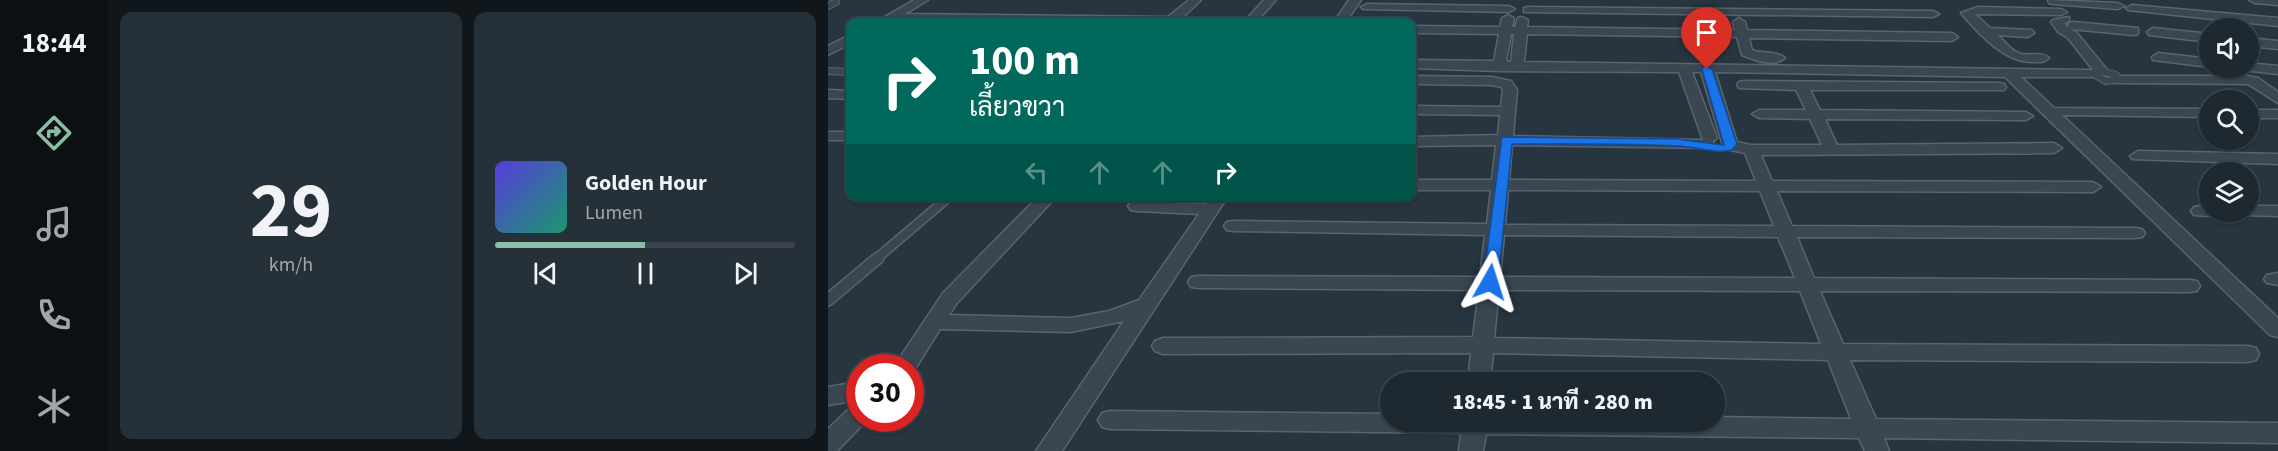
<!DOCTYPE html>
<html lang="th">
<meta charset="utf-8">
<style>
body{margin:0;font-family:"Source Sans 3",Sarabun,sans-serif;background:#253038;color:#f1f3f6;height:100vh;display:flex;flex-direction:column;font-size:22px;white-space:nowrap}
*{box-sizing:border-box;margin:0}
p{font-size:20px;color:#a0a6ab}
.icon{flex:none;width:33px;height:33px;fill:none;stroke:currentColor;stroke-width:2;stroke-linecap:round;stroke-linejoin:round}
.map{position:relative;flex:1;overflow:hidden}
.panel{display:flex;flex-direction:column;gap:12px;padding:12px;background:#10161a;width:720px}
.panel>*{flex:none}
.guide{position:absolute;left:18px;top:18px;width:570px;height:183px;border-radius:12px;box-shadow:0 2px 4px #0004,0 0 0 2px #3b444c;background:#00695c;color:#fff;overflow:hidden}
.tools{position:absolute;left:1371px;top:18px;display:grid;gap:12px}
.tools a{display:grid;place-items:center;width:60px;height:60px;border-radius:50%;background:#1d2830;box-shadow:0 2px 4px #0004,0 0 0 2px #3b444c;font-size:30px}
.speed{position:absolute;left:18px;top:354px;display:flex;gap:12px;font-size:30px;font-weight:700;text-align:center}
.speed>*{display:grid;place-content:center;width:78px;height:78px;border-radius:50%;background:#1d2830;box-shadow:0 2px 4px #0004,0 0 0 2px #3b444c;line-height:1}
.speed .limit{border:9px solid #d22;background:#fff;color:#111}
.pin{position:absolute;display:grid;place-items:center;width:51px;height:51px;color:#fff;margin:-62px -26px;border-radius:50% 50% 50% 0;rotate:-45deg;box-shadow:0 0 6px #0007}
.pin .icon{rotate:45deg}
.me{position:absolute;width:66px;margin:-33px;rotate:6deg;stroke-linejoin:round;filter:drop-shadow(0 0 4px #0008)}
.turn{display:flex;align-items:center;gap:21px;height:126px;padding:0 24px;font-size:27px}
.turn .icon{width:78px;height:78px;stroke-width:2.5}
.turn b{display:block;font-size:42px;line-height:51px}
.lanes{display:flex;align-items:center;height:57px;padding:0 24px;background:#0003;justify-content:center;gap:30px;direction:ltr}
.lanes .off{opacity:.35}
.panel .widget{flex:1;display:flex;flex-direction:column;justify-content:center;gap:9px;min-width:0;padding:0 21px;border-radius:12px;background:#253038}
.panel .dial{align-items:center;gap:0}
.dial b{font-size:78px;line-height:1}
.song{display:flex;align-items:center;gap:18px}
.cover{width:72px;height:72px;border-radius:9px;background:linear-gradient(135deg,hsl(250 70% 55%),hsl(160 70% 35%))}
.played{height:6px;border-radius:3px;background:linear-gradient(90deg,#8abfa5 50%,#3b444c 50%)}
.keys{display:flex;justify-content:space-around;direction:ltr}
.panel .tiles{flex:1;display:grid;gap:12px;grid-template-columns:repeat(2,1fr)}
.trip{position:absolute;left:552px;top:372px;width:345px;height:60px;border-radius:30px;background:#1d2830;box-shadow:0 2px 4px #0004,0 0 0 2px #3b444c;font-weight:800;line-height:60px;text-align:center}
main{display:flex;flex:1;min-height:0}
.tab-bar{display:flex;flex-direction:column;width:108px;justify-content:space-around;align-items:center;background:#0c1013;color:#a0a6ab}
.tab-bar .icon{width:42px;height:42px}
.tab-bar .active{color:#8abfa5}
.tab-bar b{font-size:27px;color:#f1f3f6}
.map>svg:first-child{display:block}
</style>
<main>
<nav class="tab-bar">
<b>18:44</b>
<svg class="icon active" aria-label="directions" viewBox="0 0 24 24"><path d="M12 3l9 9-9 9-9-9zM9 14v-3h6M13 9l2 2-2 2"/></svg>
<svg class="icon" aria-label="music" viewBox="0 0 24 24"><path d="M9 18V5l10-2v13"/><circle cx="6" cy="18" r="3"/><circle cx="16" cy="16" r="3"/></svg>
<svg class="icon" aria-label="phone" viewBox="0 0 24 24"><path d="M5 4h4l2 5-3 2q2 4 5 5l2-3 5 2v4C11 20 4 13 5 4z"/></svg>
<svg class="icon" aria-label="climate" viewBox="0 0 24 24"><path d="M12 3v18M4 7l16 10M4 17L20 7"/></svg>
</nav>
<section class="panel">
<div class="tiles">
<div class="widget dial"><b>29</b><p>km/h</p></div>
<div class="widget">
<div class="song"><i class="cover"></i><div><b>Golden Hour</b><p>Lumen</p></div></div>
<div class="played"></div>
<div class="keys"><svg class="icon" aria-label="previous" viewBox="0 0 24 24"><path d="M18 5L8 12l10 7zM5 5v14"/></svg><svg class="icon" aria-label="pause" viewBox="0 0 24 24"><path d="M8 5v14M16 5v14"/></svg><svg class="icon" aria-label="next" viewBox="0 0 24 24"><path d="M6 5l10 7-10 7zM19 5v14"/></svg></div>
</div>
</div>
</section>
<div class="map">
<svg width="1450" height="451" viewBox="0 0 1450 451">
<rect width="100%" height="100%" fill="#273540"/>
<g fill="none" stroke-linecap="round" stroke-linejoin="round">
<defs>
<path id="lane-far2" d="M0,6l8,-4
M0,71l22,1
M1273,71l15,4 4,4 -14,2 -12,-7z"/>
<path id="lane-far1" d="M0,136h22
M48,259l74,-63"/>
<path id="lane" d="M0,300l50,-42"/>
<path id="street" d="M86,0h14l-23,14 263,3 21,-17h12l-22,21 -4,1 -284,-2 -6,-3z
M436,0h12l-20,22h-12z
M521,0h12l-15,22h-12z
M1220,0l70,3 6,3 -6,3 -65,-5 -4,-1z
M1421,0h29v5l-23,-2z
M539,4l142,2 6,3 -6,3 -146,-3 -2,-2z
M1304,5l146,13v8l-150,-16 -2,-2z
M700,7l405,4 6,3 -6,3 -409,-5v-4z
M1150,7l83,2 6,3 -6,3 -86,-1 15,14 42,2 2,3 -6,4 -30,-2c6,6 14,17 23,19 10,2 21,-3 28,4 -5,5 -10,4 -17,4 -28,0 -54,-29 -71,-49z
M680,15l6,3 -2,9h3l3,-9 4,-1 6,3 -1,7 208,3 -2,-8 6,-4 6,4 2,8 205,3 6,4 -6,4 -203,-3 3,12c10,4 26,1 33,8 -11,10 -31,2 -43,-3l-5,-18 -210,-3 -3,28 569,8 -25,-32 -10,-6 -7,-10 2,-2 16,-3v4l-5,2 4,5 1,-5 4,-1 65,6v6l-4,1 -64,-6 6,3 32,39 -9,6h-78l33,31 156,1v8l-148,-2 216,203v19l-8,-2 -265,-258 -290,-5 22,70 14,3h71l-12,-26 -51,-1 -7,-4 7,-4h47l-10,-20 -57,-2 -2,-3 2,-3 5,-1 255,2 5,1 2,3 -2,3h-194l10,20 206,2 7,4 -7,4 -201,-1 12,26 217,-2 8,5 -8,5 -293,2 11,26 321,1 8,5 -8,5 -316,-1 15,35 344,2 6,1 3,4 -3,4 -6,1 -339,-1 17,41 376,2 7,1 3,5 -3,5 -7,1 -370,-1 23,53 405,2 8,2 3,6 -3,6 -8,2 -398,-2 26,59 402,4v20l-394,-5 5,13h-24l-6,-13 -373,-4 -3,17h-24l2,-18 -351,-4 -8,-2 -4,-7 4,-7 8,-2 280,3v8h324v-5l137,2 -23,-59 -335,-7 -3,29h-22l3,-29 -308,1 -8,-3 -3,-5 3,-5 8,-3 310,-1 6,-47 -281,-2 -7,-1 -3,-5 3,-5 7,-1 282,1 5,-42 -252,-4 -6,-1 -3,-4 3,-4 6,-1 254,3 4,-34h-79v-10h80l4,-35 -84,1v-9l86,-2 2,-20 -88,-1v-8l89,1 2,-17 -2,-3 -9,-2 -80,-1v-8l80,1 19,4 6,9 -4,46 190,4 -24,-68 -180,-1 -87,-3v-8l82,1 5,-27 -87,-1v-7l88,1 2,-9zM683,34h3l-3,28 -5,-1zM864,72h9l22,74 3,3 19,4 11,28 -247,-1 3,-35 200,3 3,-3 -3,-3 5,-4zM680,190l252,1 14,35 -269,-1zM676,235l274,2 17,41 -295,-1zM671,290l301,1 21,53 -327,-6z
M1325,28l57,6v8l-61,-7 -2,-3z
M22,35v9l-22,11v-9z
M1420,38l30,3v8l-30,-3z
M1330,53l52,6v8l-57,-7 -1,-3z
M1420,63l30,3v8l-35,-4 -1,-2h6z
M1291,76h129l10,2 20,14v11l-30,-19 -134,-1 -2,-3 2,-3z
M0,90l22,1v8l-22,-1z
M1420,110h30v8h-30z
M1310,151l140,3v10l-146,-5 -2,-3z
M211,196h18l-100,107 -8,12 122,3 38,-7 30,-11 60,-86 -62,-3 -6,-1 -3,-4 3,-4 75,2 5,-8h17l-166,255h-26l88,-130 -53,11 -131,-3 -28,45 -2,-6h-17l50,-75z
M1372,206h10v6h8l-8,4 -16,-1 -3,-4 3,-4z
M1420,206h30v10l-36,-1 -2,-3h8z
M1450,273v12l-11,-2 -3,-4 3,-4z
M18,384l14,3v31h9l-32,33h-9v-22l24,-23 6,-2 -12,-2 -18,3v-18z"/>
</defs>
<!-- lane-far2 casing -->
<use href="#lane-far2" stroke="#59646d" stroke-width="8"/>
<!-- lane-far1 casing -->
<use href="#lane-far1" stroke="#59646d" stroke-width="11"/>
<!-- lane casing -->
<use href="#lane" stroke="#59646d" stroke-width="14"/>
<!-- street casing -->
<use href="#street" stroke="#59646d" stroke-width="3"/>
<!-- lane-far2 -->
<use href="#lane-far2" stroke="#3b4750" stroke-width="6"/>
<!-- lane-far1 -->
<use href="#lane-far1" stroke="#3b4750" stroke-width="8"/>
<!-- lane -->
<use href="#lane" stroke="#3b4750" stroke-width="11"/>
<!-- street -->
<use href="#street" fill="#3b4750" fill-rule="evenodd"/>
</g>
<!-- route -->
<path fill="#1a73e8" stroke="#114b97" stroke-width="1.5" d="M876,66l8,3 25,75 -5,6c-16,4 -36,-3 -54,-4 -55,-3 -111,-2 -166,-2l-14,138 -8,5 -5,-1 -2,-4 19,-145 175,2 47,6 -22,-76z"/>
</svg>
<div class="tools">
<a><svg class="icon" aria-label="sound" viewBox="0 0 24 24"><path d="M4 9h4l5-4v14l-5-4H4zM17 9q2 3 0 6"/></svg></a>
<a><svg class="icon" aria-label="search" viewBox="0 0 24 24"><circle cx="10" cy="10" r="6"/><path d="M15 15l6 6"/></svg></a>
<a><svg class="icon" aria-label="layers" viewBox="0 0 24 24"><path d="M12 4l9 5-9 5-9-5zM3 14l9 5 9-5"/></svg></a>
</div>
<div class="speed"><div class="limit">30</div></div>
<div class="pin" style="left:879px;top:69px;background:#d93025"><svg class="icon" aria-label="arrive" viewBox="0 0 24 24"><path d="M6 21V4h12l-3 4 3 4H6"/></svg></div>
<svg class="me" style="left:662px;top:282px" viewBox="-20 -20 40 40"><path d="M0-17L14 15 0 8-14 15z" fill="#1a73e8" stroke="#fff" stroke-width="4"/></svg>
<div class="trip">18:45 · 1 นาที · 280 m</div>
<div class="guide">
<div class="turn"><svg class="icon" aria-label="right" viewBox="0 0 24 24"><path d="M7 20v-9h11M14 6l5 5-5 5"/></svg><div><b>100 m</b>เลี้ยวขวา</div></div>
<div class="lanes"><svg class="icon off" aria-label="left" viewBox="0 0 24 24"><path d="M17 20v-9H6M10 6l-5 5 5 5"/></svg><svg class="icon off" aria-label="ahead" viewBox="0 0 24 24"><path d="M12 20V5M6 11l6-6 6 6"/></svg><svg class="icon off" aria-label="ahead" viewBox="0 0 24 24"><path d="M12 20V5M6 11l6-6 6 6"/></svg><svg class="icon" aria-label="right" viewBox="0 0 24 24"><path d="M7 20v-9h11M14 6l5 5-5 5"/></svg></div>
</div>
</div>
</main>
